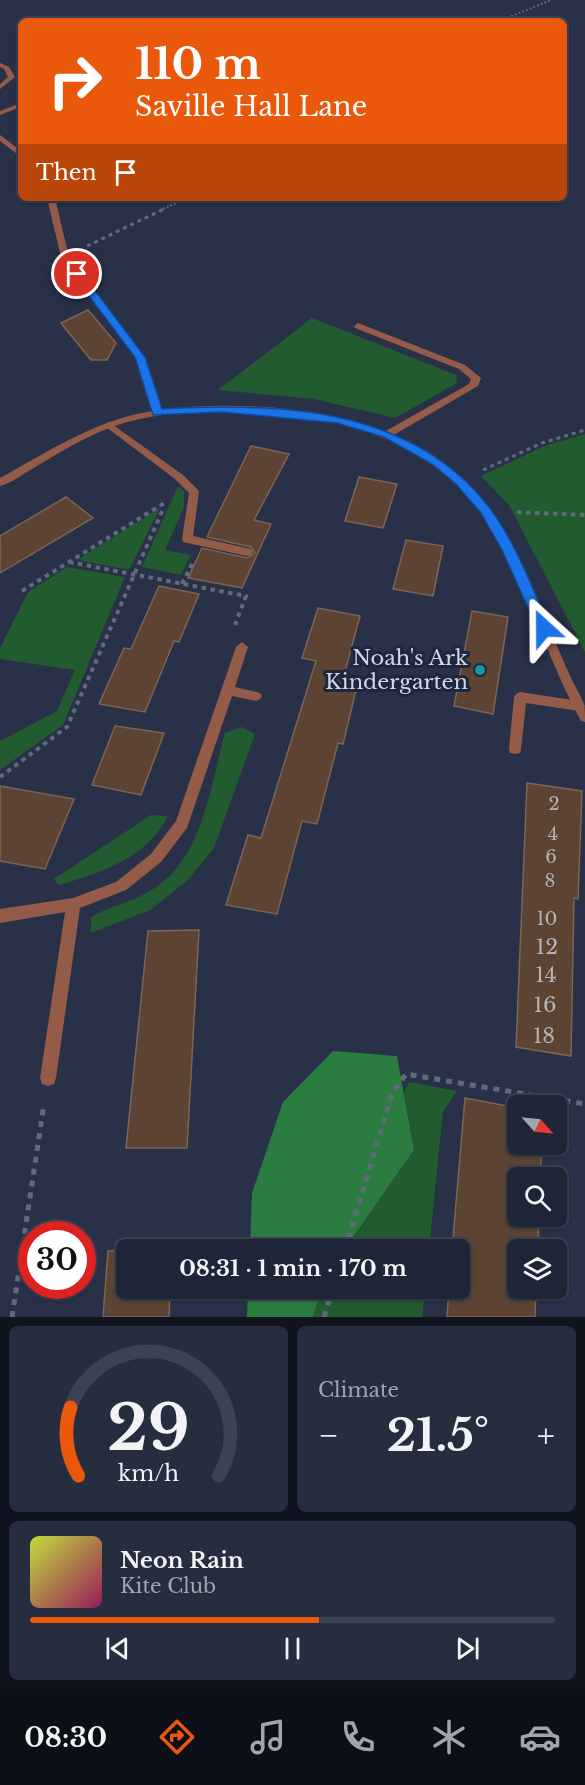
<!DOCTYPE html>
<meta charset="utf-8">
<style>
body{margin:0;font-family:"Libre Baskerville",serif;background:#262d3e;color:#f1f3f6;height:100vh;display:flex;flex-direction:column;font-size:22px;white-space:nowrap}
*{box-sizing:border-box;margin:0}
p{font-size:20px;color:#a1a5ad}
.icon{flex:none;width:33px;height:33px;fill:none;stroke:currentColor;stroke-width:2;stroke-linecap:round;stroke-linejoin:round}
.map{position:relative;height:1317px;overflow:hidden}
.details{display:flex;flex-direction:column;gap:9px;padding:9px;background:#10141e;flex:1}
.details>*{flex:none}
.hud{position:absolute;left:18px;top:18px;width:549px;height:183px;border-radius:9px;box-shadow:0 2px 4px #0004,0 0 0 2px #3c4251;background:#ea580c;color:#fff;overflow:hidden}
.needle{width:39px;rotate:117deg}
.buttons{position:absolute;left:507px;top:1095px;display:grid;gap:12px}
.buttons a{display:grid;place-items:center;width:60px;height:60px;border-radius:9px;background:#1e2536;box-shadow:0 2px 4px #0004,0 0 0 2px #3c4251;font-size:30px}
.speed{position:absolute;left:18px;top:1221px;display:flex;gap:12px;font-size:30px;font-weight:700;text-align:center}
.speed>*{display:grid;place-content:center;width:78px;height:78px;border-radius:50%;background:#1e2536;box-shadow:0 2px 4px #0004,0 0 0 2px #3c4251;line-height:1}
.speed .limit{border:9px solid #d22;background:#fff;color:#111}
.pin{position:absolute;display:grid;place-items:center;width:51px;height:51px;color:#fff;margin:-26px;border:3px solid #fff;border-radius:50%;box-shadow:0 2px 6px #0007}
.me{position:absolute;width:66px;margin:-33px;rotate:336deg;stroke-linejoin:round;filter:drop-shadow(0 0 4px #0008)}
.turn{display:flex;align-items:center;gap:21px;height:126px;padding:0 18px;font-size:27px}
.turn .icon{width:78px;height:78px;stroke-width:2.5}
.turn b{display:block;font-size:42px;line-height:51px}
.then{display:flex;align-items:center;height:57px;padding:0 18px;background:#0003;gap:12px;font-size:22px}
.big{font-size:45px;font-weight:700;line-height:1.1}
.details .tile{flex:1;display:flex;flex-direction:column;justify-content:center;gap:9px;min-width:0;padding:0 21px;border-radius:9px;background:#262d3e}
.details .dial{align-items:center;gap:0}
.dial svg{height:156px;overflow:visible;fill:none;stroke:#3c4251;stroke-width:7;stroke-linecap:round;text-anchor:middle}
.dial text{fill:#f1f3f6;stroke:none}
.song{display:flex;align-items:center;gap:18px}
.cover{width:72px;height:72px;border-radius:9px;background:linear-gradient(135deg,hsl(70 70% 55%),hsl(330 70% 35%))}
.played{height:6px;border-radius:3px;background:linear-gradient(90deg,#ea580c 55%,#3c4251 55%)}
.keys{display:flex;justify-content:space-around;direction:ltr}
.heat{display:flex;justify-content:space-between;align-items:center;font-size:33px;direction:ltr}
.details .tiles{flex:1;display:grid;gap:9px;grid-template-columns:1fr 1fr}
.tile:last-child{grid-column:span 2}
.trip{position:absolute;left:116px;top:1239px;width:354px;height:60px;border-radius:9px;background:#1e2536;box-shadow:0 2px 4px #0004,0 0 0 2px #3c4251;font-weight:700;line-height:60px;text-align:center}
.dock{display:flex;height:96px;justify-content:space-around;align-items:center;background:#0c0f16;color:#a1a5ad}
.dock .icon{width:42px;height:42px}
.dock .selected{color:#ea580c}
.dock b{font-size:27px;color:#f1f3f6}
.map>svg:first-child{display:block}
</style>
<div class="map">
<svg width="585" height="1317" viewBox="0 0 585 1317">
<rect width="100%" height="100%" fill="#283148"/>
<!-- green -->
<path fill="#225b2f" d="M312,318l144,57 1,8 -62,35 -81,-19 -96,-9z
M585,434v218l-76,-147 -28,-29 63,-30z
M178,486l6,5v16l-19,43 26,5 -10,20 -39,-8z
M160,508l-31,62 -52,-10z
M67,567l58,10 -62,148 -63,45v-29l57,-30 18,-41 -75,-11v-11l28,-56z
M242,727l13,7 -41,114 -27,33 -37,29 -59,23v-16c19,-11 41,-15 59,-26 53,-30 60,-105 75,-158z
M151,815l17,1c-21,42 -67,57 -109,69l-5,-6z
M409,1082l48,9 -14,21 -14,137 -84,1 69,-100 -10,-57z
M321,1289h104l-3,28h-109z"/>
<!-- forest -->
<path fill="#2b7c40" d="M333,1051l64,5 17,94 -69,99h-95l2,-56 31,-91z
M248,1289v-1l73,1 -8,28h-66z"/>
<!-- building -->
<path fill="#5c4333" stroke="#7e6453" stroke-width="1.5" d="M88,310l28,33 -9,17h-16l-30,-37z
M251,446l38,8 -35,66 17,4 -29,64 -54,-10 14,-30 45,10 8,-5 -4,-6 -44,-10z
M359,477l38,7 -14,44 -38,-7z
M66,497l27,21 -93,55v-37z
M406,540l37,6 -10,50 -40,-7z
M159,586l40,8 -20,48 -5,-1 -29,71 -46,-8 25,-56 7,1z
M318,608l42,8 -18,67 15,3 -14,58 -5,-1 -21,81 -15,-3 -25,93 -51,-9 22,-70 13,3 55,-177 -14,-3z
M472,611l36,6 -15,97 -39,-8z
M115,726l49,7 -23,62 -49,-10z
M527,783l55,8 -4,108 -4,-1 -3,158 -55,-9z
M0,786l74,13 -29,70 -45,-8z
M199,930l-12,218h-61l22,-217z
M465,1098l53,10v36h24l-2,34h-22v38h21l-1,34h-20v38h18l-1,29h-88l2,-29h10v-38h-7z
M126,1250v38h44l-1,29h-66l5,-66z"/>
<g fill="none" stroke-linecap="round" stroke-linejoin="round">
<!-- path-far3 -->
<path stroke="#61697d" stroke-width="2" stroke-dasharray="2 2" stroke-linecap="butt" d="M500,21l51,-21
M163,209l24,-11"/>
<!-- path-far2 -->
<path stroke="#61697d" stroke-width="3" stroke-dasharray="4 4" stroke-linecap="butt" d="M87,246l79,-38
M483,470l59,-27 43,-13"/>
<!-- path-far1 -->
<path stroke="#61697d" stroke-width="4" stroke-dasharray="4.5 4.5" stroke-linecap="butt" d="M517,512l68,3
M69,562l177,34 -11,29
M182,584l10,-20
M22,591l144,-89
M0,777l67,-50 97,-220"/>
<!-- path -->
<path stroke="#61697d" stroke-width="5" stroke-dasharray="6 6" stroke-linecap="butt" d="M345,1250l47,-156 14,-20 179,30
M12,1317l32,-213
M324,1317l9,-29"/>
<!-- service -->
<path fill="#945b48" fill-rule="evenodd" d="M188,16l2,3 -14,2 1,-1z
M0,63l9,4 6,10 -15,12v-5l8,-7 -4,-8 -4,-2z
M21,103v4l-21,8v-4z
M0,135l21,16v6l-21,-16z
M47,198h8l14,59 -1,2 -7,-2z
M358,323l107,42 16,13 -3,8 -86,50h-8v-4l85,-48 2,-5 -12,-10 -104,-41 -1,-2z
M109,422l74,53 15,15 1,2 -6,44 58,13 2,3 -2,3 -4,1 -64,-14 -1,-3 7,-46 -14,-14 -69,-52v-4z
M520,692l59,9 4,2 2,3 -6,5 -53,-8 -5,46 -1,4 -5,1 -5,-1 -1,-4 5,-52 2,-3z"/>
<!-- minor -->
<path fill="#945b48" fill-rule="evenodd" d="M62,255h6l77,102 16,53c34,-5 70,-5 104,-3 80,6 158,25 213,87 32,37 51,83 69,127 8,20 16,40 25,59 4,8 9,16 12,24 1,5 1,12 1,18l-4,-1c-29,-53 -46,-109 -72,-162 -48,-98 -130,-138 -235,-145 -53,-4 -111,-5 -162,13 -28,10 -55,27 -80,42 -10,6 -21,14 -32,17v-8c49,-27 96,-58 152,-67l-17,-54 -73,-98z
M242,642l6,5 -13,40 25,6 2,3 -2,3 -4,2 -24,-5 -45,132 -26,34 -35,28 -46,18 -24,170 -2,6 -6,2 -6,-2 -2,-6 25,-166 -65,11v-14l73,-11 43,-16 35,-28 25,-33 60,-174z"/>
</g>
<!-- route -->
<path fill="#1a73e8" stroke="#114b97" stroke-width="1.5" d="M74,272h7l64,85 17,52c116,-7 249,-2 326,97 28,36 44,82 62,122l-2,4h-9l-37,-82 -21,-37 -25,-29 -24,-20 -48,-27 -47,-14 -115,-11 -69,3 -18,-58 -61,-81z"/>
<!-- markers -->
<circle fill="#0f9aa8" stroke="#1e273d" stroke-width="2" cx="480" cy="670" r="6"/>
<g text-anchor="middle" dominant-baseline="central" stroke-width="6" stroke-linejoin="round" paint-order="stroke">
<!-- number labels -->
<g font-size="18" fill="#b3b2b8">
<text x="554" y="804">2</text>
<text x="553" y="834">4</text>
<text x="551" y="857">6</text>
<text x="550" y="881">8</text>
<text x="547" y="919">10</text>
</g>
<!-- poi labels -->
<g font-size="21" fill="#d0d7e5" stroke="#1e273d" text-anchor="end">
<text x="468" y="658">Noah's Ark<tspan x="468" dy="24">Kindergarten</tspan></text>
</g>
<!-- near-number labels -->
<g font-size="21" fill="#b3b2b8">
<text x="547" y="947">12</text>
<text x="546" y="975">14</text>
<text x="545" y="1005">16</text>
<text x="544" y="1036">18</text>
</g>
</g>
</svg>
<div class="buttons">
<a><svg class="needle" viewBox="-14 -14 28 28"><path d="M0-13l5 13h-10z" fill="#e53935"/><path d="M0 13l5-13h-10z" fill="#a1a5ad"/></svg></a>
<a><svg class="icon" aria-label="search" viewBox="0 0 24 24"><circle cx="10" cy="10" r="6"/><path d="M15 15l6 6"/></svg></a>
<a><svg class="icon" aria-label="layers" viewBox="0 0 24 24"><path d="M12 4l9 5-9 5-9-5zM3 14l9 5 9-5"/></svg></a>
</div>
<div class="speed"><div class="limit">30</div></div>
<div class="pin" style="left:77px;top:274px;background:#d93025"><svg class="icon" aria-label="arrive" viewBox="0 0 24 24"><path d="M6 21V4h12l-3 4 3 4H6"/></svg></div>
<svg class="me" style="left:544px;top:628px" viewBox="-20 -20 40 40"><path d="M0-17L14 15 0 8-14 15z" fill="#1a73e8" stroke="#fff" stroke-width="4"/></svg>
<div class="trip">08:31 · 1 min · 170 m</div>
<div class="hud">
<div class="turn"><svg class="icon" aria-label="right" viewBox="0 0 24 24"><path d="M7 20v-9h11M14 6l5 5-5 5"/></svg><div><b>110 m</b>Saville Hall Lane</div></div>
<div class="then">Then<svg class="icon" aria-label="arrive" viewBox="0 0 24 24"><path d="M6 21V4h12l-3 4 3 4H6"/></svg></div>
</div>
</div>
<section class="details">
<div class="tiles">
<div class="tile dial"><svg viewBox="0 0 100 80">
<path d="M14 69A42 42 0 1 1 86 69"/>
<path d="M14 69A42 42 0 0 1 10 34" stroke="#ea580c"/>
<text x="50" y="56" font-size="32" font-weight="700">29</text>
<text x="50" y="72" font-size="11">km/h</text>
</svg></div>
<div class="tile"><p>Climate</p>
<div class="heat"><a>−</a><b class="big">21.5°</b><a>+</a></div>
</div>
<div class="tile">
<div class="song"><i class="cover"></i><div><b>Neon Rain</b><p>Kite Club</p></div></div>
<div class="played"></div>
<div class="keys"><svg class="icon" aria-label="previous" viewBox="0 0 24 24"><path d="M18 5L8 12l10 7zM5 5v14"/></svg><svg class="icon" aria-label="pause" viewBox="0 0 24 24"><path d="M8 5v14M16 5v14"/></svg><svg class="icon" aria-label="next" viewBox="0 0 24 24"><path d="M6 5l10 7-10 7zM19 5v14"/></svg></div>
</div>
</div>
</section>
<nav class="dock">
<b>08:30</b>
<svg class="icon selected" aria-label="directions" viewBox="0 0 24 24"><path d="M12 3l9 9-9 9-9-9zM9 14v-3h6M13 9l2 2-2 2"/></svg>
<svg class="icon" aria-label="music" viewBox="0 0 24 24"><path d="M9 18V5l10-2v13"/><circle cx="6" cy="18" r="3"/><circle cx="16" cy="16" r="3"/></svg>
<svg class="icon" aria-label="phone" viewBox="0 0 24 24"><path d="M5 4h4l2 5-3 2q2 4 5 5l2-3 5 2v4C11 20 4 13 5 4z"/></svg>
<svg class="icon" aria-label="climate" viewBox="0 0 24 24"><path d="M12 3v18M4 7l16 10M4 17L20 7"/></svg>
<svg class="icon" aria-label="car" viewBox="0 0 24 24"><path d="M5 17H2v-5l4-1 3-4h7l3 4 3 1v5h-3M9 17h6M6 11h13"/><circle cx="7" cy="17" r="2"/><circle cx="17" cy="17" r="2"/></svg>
</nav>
